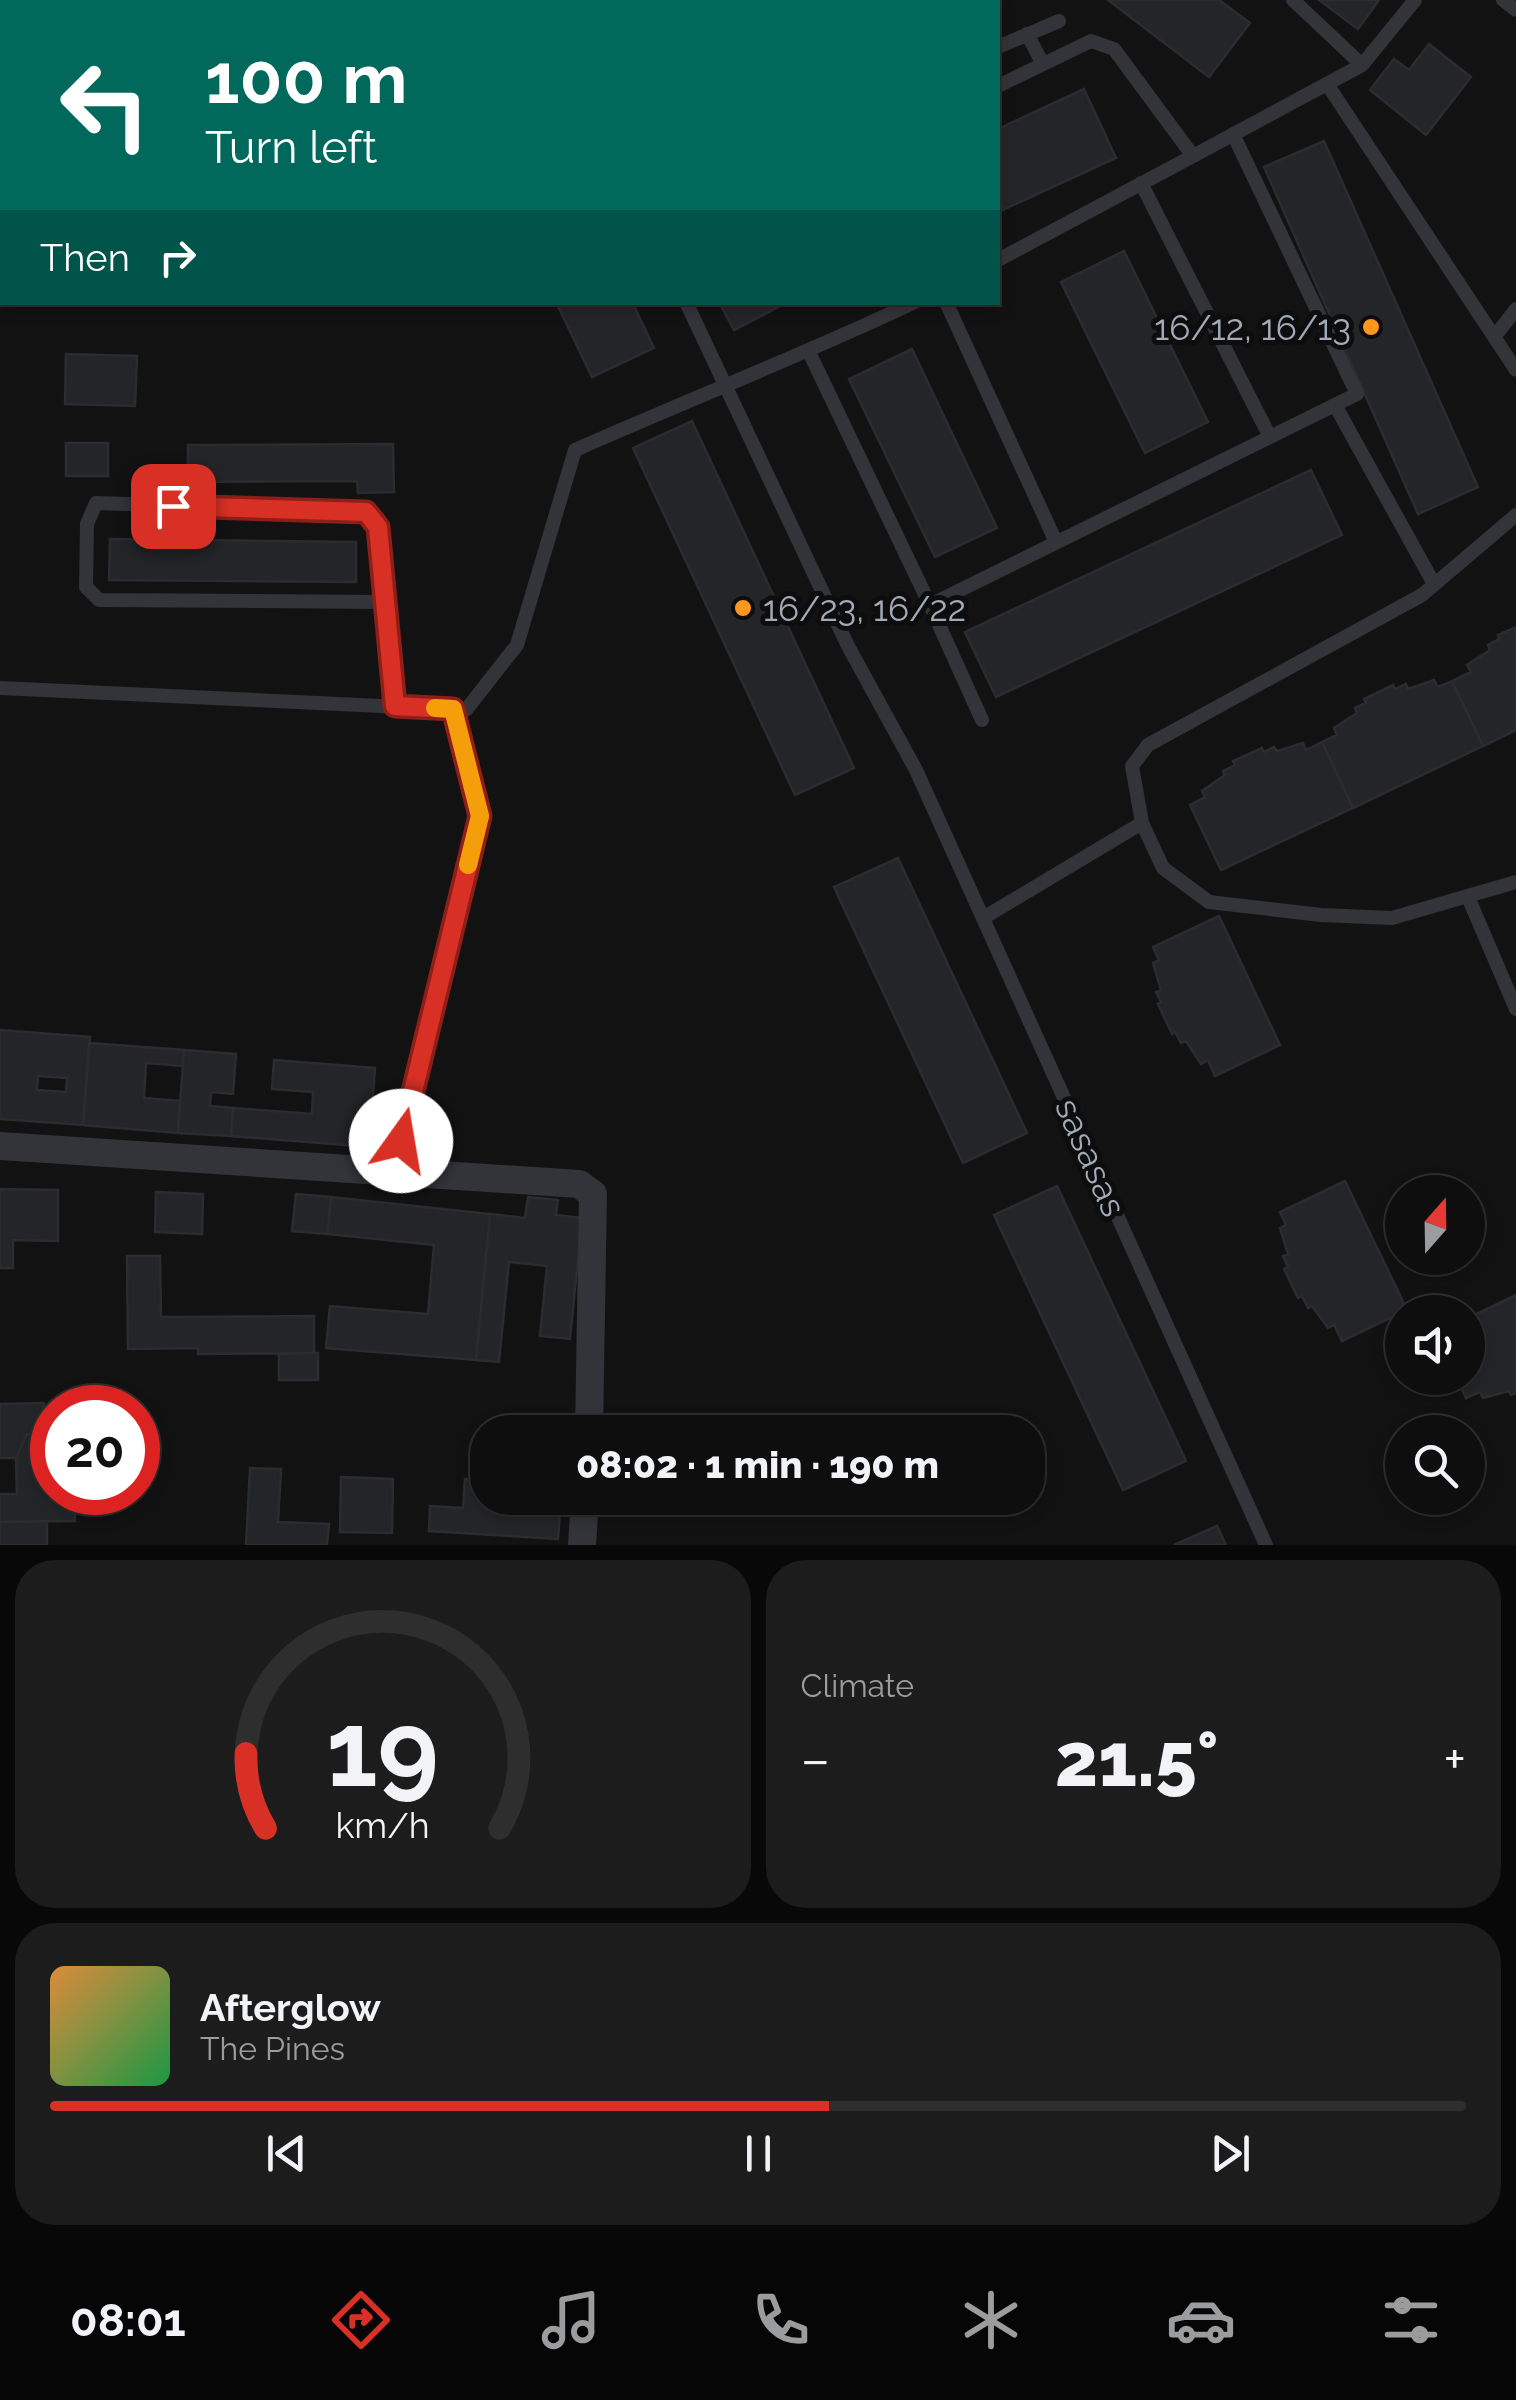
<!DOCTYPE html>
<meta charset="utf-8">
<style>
body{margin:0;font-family:Raleway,sans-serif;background:#1c1c1c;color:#f1f3f6;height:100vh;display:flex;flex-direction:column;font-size:38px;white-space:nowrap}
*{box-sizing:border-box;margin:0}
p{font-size:32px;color:#9b9c9e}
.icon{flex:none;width:55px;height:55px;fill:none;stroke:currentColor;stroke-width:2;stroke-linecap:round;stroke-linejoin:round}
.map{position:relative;height:1545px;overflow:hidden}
.side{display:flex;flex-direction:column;gap:15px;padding:15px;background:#080808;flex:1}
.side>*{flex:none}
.banner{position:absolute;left:0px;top:0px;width:1000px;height:305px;box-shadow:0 5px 15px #0003,0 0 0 2px #2e2e2e;background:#00695c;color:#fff;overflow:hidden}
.needle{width:65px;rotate:20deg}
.controls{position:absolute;left:1385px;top:1175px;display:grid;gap:20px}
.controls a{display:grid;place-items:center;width:100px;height:100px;border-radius:50%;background:#0e0e0e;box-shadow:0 5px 15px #0003,0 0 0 2px #2e2e2e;font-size:50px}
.speed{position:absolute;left:30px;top:1385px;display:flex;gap:20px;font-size:50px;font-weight:700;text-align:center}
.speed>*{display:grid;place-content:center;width:130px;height:130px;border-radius:50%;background:#0e0e0e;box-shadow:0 5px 15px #0003,0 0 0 2px #2e2e2e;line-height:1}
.speed .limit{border:15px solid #d22;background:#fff;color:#111}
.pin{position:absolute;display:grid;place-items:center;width:85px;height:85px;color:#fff;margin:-42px;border-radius:20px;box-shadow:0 5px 15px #0006}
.me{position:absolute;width:110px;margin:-55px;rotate:13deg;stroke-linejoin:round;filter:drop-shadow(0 0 8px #0008)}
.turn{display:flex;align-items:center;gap:35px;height:210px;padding:0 40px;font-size:45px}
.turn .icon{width:130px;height:130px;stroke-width:2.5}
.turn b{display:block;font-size:70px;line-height:85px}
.then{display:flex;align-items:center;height:95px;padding:0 40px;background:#0003;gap:20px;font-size:38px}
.big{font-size:75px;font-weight:800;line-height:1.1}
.side .tile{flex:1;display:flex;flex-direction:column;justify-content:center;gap:15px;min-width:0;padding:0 35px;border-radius:40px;background:#1c1c1c}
.side .dial{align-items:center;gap:0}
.dial svg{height:260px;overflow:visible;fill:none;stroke:#2e2e2e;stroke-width:7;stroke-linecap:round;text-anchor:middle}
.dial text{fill:#f1f3f6;stroke:none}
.song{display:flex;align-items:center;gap:30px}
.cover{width:120px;height:120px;border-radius:15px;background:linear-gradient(135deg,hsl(30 70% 55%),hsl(140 70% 35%))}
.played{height:10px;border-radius:5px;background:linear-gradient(90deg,#d93025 55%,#2e2e2e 55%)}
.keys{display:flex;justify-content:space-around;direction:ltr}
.heat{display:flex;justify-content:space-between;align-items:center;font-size:55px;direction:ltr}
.side .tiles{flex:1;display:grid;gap:15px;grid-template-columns:1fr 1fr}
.tile:last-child{grid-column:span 2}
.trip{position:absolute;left:470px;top:1415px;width:575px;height:100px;border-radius:40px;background:#0e0e0e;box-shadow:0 5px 15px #0003,0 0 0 2px #2e2e2e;font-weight:800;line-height:100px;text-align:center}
.menu{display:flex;height:160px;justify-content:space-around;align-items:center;background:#060606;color:#9b9c9e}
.menu .icon{width:70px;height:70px}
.menu .on{color:#d93025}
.menu b{font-size:45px;color:#f1f3f6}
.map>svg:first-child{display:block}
</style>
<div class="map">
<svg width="1516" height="1545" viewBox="0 0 1516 1545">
<rect width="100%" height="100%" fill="#121213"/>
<!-- building -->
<path fill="#242528" stroke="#2b2c30" stroke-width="2.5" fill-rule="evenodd" d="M408,0h77l1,2h-76z
M801,0h158l-164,2z
M1108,0h111l31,23 -41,54z
M1319,0h60l-21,29z
M1429,44l42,33 -45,58 -56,-45 24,-31 15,11z
M1084,89l32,69 -118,54v-83z
M1324,141l154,346 -60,27 -154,-347z
M1124,251l84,171 -63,31 -84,-171z
M556,302h76l22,46 -62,29z
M719,302h69l-54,28z
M912,349l85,179 -62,29 -86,-178z
M66,354l71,2 -2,50 -70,-2z
M692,421l162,347 -59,27 -162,-347z
M66,443h42v33h-42z
M393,444l1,48 -36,1 -1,-12 -169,1v-37z
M1311,470l31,65 -346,162 -31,-65z
M110,539l246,3v40l-247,-2z
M1516,627v103l-33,16 -31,-65 19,-9 -4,-7 23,-15 -2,-5 11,-6 -1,-4z
M1434,680l4,7 14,-6 31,65 -130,62 -31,-66 15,-7 -3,-7 23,-15 -2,-5 11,-5 -2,-4 29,-14 2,4 11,-5 2,5z
M1322,742l31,66 -132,62 -31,-65 15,-8 -3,-6 23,-16 -2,-4 12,-6 -2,-4 29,-13 2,4 10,-5 3,4 26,-8 3,7z
M898,858l129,275 -64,30 -129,-276z
M1219,916l61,129 -65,31 -7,-16 -7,4 -15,-23 -5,2 -6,-11 -3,2 -14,-30 3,-2 -5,-10 5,-2 -8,-27 6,-3 -6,-13z
M0,1030l90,7 -7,88 -83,-6zM38,1076l29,2 -1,14 -29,-2z
M89,1043l95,7 -1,16 -37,-3 -2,35 36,3 -2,32 -95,-8z
M184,1050l52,4 -3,40 -22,-2 -1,14 23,2 -2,28 -53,-3z
M274,1060l101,8 -6,79 -138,-11 2,-28 79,6 1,-22 -41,-3z
M1345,1181l62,129 -65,31 -8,-16 -6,3 -16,-22 -4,2 -6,-12 -4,2 -14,-29 4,-2 -5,-11 5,-2 -8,-26 6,-3 -6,-13z
M1057,1186l129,275 -63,29 -129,-275z
M0,1189l58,1v51l-45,-1v28h-13z
M156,1192l47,2 -1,40 -47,-2z
M296,1194l35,3 -4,37 -35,-3z
M331,1197l159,17 -14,146 -150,-12 4,-42 98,8 6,-69 -107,-11z
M528,1197l30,3 -2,15 26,3 -12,121 -30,-3 7,-70 -38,-4 -10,100 -23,-2 14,-146 35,4z
M127,1256h33l1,61 153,-1v37l-116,1v-6l-70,1z
M1516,1295v98l-5,2 -2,-4 -26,7 -3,-6 -14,6 -9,-20h11v-60z
M314,1353h4v27h-39v-26z
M44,1403v31h-17l-11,24h-16v-54z
M27,1434h25v58h22l1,29 -75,1v-28h17l-1,-36z
M250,1468l31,1 -3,53 51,2 -2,21h-81z
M341,1477l52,2 -1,54 -52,-1z
M465,1479l23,2v17h73l-3,41 -129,-8 1,-25 33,2z
M47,1521v24h-47v-23z
M1217,1526l9,19h-52z"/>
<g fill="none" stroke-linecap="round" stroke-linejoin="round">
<!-- lane -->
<path stroke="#323439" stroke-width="14" d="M541,0v2
M1293,0l69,65 53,-65
M1503,0l13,10
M638,2l6,-2
M1027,34l16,30
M998,47l61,-26
M1327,84l189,286
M998,86l93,-45 23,8 79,107 169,-91
M1141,183l129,254
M998,260l195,-104
M686,302l162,344 68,124 350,775
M946,302l110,240
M1495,336l21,-27
M809,352l121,253 52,115
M1335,405l99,179
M385,602l-286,-2 -13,-13 1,-63 9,-21 269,9 13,15 17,180
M930,605l427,-211 -124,-260
M0,688l466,22 51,-65 58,-195c113,-50 228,-95 340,-148
M1142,823l21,45 46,34 112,13 71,3 124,-36
M1468,897l48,112
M983,918l159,-95 -10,-57 16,-21 274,-150 94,-80
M393,1172l87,-356 -27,-107"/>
<!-- street -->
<path stroke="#323439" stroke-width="28" d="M0,1146l579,38 14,10 -4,238
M582,1545l3,-47"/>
</g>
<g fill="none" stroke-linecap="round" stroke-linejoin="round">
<defs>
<path id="route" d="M173,506l193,6 12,15 17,179 58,3 27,107 -79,325"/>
</defs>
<!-- route casing -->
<use href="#route" stroke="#8d1f18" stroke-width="25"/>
<!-- route -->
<use href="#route" stroke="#d93025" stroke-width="18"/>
<!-- slow -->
<path stroke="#f59e0b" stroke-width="18" d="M435,708l18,1 27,107 -12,49"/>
</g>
<!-- markers -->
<g fill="#ff971e" stroke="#0d0d0e" stroke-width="4">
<circle cx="1371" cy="327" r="10"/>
<circle cx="743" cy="608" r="10"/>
</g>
<g text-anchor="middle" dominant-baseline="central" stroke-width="10" stroke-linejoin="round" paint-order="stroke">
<!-- poi labels -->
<g font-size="35" fill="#a1aab6" stroke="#0d0d0e" text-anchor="end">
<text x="1351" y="327">16/12, 16/13</text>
<text x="763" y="608" text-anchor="start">16/23, 16/22</text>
</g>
<!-- street labels -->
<g font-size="35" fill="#a1aab6" stroke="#0d0d0e">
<text transform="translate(1091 1157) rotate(66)">sasasas</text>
</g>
</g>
</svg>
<div class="controls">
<a><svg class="needle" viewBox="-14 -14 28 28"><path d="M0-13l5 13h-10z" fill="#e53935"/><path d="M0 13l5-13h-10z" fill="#9b9c9e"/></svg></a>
<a><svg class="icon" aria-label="sound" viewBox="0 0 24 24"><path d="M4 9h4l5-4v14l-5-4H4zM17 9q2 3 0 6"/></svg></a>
<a><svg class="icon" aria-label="search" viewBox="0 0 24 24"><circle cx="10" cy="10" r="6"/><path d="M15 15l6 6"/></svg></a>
</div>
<div class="speed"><div class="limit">20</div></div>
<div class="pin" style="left:173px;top:506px;background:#d93025"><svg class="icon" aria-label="arrive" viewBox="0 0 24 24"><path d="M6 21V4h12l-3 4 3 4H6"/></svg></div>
<svg class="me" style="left:401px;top:1141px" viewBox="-20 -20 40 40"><circle r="19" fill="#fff"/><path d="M0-13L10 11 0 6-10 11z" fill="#d93025"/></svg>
<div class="trip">08:02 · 1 min · 190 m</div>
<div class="banner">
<div class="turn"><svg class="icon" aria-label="left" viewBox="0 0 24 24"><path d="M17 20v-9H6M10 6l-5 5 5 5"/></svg><div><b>100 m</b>Turn left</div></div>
<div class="then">Then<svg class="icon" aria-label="right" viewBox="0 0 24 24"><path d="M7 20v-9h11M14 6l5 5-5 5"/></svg></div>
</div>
</div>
<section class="side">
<div class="tiles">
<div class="tile dial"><svg viewBox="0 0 100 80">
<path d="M14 69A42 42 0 1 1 86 69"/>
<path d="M14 69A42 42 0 0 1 8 46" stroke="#d93025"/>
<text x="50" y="56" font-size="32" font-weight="700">19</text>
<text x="50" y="72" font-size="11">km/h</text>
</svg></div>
<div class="tile"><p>Climate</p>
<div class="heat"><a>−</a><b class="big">21.5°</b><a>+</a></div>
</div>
<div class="tile">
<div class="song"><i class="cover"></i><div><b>Afterglow</b><p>The Pines</p></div></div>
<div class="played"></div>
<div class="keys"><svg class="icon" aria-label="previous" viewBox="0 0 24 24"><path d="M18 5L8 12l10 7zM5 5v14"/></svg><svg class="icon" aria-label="pause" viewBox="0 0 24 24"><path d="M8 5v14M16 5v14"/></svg><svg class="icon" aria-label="next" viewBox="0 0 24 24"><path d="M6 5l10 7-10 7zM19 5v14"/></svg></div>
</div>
</div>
</section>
<nav class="menu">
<b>08:01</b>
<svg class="icon on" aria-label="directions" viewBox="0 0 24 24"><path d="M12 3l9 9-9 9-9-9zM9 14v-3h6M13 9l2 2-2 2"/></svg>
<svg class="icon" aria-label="music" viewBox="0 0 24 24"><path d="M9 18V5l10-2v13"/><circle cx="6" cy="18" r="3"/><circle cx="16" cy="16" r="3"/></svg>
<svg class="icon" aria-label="phone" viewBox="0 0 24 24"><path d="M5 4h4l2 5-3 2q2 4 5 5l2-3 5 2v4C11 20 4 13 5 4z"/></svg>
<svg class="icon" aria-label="climate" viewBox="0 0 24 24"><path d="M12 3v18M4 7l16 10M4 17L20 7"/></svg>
<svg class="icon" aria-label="car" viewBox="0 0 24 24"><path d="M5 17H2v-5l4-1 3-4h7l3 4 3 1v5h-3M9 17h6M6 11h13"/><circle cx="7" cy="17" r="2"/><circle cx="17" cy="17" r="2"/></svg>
<svg class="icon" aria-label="filters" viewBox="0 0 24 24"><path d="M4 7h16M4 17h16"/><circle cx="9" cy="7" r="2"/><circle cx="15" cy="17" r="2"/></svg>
</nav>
